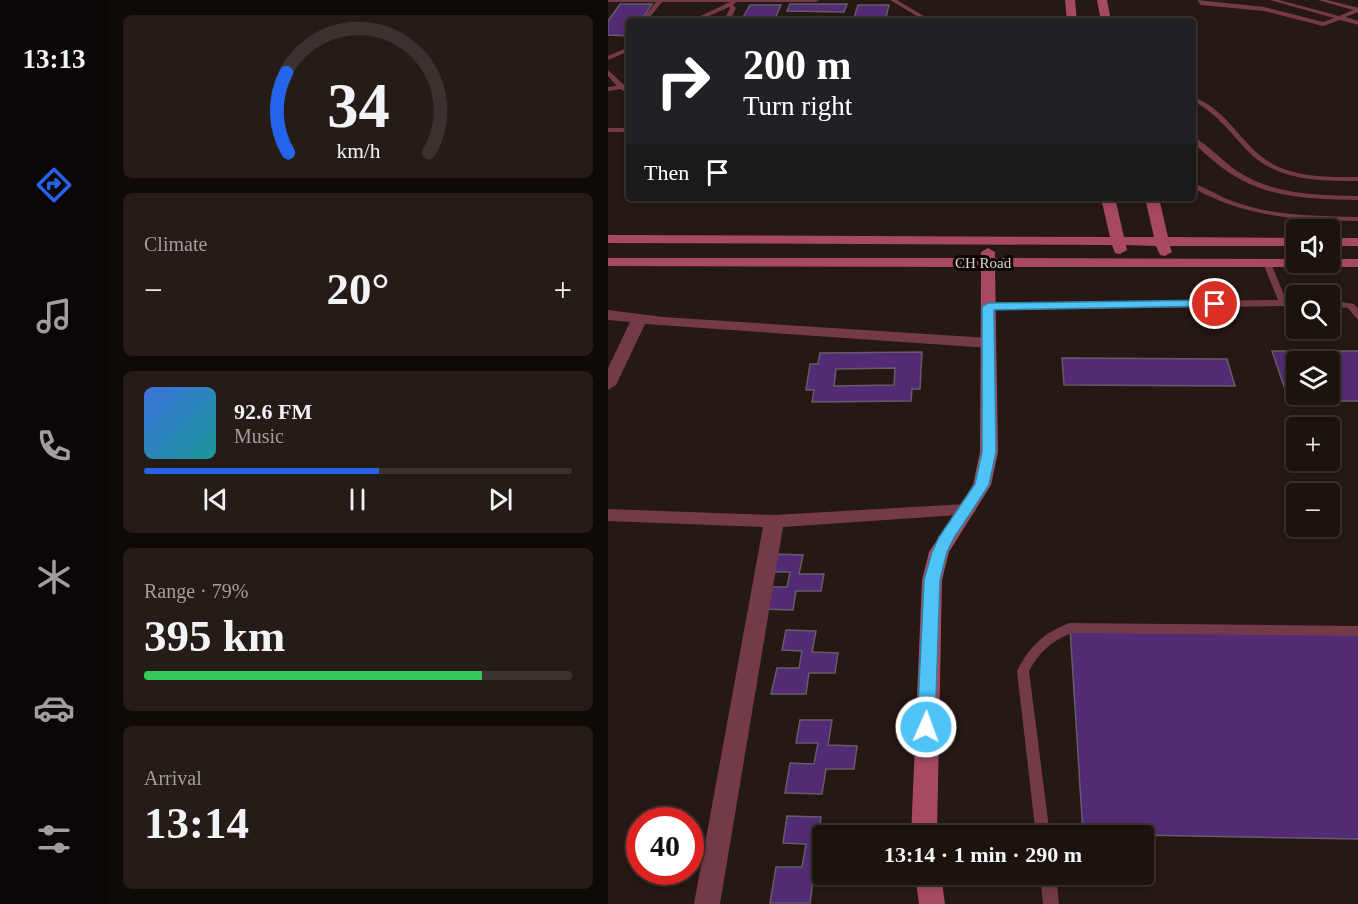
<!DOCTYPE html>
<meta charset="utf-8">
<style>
body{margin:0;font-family:"Times New Roman",serif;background:#251b17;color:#f1f3f6;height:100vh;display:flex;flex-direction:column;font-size:22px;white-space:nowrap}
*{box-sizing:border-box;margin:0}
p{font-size:20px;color:#a09e9e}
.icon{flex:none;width:33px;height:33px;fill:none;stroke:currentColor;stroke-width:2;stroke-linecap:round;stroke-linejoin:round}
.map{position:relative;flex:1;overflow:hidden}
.details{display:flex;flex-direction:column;gap:15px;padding:15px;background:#0f0a08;width:500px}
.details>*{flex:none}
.hud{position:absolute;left:18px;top:18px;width:570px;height:183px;border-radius:6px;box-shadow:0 3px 9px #0003,0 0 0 2px #3a322e;background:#202124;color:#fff;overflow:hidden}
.controls{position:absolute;left:678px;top:219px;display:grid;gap:12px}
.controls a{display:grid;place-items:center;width:54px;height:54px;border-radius:6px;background:#1c120e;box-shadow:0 3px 9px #0003,0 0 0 2px #3a322e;font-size:30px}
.speed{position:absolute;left:18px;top:807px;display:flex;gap:12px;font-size:30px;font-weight:700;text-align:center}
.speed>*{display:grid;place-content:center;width:78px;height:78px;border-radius:50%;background:#1c120e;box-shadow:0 3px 9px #0003,0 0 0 2px #3a322e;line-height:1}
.speed .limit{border:9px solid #d22;background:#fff;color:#111}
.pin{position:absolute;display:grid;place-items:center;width:51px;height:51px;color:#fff;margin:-26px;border:3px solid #fff;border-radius:50%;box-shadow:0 2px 6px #0007}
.me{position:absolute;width:66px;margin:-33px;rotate:2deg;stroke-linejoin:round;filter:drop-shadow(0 0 4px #0008)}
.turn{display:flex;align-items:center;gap:21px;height:126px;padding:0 18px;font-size:27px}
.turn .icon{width:78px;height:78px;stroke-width:2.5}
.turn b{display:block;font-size:42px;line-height:51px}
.then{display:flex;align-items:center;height:57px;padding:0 18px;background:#0003;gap:12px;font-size:22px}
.big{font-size:45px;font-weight:700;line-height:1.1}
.details .widget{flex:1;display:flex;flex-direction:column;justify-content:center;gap:9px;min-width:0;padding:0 21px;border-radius:9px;background:#251b17}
.details .dial{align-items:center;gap:0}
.dial svg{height:156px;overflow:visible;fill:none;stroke:#3a322e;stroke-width:7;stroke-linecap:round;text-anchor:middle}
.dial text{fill:#f1f3f6;stroke:none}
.song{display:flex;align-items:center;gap:18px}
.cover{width:72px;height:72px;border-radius:9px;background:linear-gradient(135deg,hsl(220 70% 55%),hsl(180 70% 35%))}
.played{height:6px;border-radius:3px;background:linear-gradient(90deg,#2563eb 55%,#3a322e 55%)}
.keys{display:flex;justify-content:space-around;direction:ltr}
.heat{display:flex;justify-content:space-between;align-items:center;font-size:33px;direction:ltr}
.charge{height:9px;border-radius:4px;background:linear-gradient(90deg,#34c759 79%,#3a322e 0)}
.trip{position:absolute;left:204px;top:825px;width:342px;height:60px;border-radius:6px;background:#1c120e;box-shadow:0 3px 9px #0003,0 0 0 2px #3a322e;font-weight:700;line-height:60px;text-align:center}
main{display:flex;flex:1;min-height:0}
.tabs{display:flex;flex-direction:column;width:108px;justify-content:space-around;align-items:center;background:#0b0706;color:#a09e9e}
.tabs .icon{width:42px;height:42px}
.tabs .active{color:#2563eb}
.tabs b{font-size:27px;color:#f1f3f6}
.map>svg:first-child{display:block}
</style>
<main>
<nav class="tabs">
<b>13:13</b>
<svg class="icon active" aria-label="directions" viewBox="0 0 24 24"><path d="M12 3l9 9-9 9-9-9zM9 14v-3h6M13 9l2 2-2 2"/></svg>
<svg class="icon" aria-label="music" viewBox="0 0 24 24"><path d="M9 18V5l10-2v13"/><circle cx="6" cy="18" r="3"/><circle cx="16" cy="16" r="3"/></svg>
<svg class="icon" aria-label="phone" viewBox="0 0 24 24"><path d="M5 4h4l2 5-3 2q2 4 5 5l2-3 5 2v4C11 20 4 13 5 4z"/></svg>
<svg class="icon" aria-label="climate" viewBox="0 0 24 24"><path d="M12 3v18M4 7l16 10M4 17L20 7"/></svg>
<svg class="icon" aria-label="car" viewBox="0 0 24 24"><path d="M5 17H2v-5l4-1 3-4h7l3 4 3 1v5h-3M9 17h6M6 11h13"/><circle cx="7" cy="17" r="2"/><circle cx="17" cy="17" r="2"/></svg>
<svg class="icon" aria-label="filters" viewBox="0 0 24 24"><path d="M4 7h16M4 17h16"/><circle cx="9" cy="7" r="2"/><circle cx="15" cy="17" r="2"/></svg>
</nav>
<section class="details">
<div class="widget dial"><svg viewBox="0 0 100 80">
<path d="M14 69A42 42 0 1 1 86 69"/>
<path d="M14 69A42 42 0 0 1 13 28" stroke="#2563eb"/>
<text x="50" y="56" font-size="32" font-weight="700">34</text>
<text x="50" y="72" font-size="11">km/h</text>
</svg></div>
<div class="widget"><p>Climate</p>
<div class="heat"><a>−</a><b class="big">20°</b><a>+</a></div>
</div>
<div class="widget">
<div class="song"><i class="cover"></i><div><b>92.6 FM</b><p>Music</p></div></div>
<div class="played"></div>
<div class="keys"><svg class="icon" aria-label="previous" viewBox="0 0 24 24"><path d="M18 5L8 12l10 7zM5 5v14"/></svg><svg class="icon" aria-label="pause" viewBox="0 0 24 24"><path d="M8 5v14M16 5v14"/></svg><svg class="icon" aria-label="next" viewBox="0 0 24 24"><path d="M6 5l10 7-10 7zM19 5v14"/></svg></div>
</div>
<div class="widget"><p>Range · 79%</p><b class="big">395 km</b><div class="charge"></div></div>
<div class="widget"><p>Arrival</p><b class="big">13:14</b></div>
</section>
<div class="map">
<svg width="751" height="904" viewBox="0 0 751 904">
<rect width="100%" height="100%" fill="#261813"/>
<!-- building -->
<path fill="#532b75" stroke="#635c6b" stroke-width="1.5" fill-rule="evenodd" d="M12,4h32l-11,17h-12v15l-21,-1v-14z
M182,4h57l-3,8 -57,-1z
M142,5h31l-7,16h-33z
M250,5h31l-4,16h-32z
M664,351h87v50h-70zM688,362h34v32h-34z
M314,352l-2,37h-8l-1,12 -99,1 2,-12h-8l4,-26h8l2,-11zM287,368l-1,17 -60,1 2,-17z
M454,358l165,1 8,27 -171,-1z
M167,554l28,1 -4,19h25l-3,17h-25l-3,19 -32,-1 5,-22h21l3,-15h-18z
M462,628l289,3v208l-276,-5z
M178,630l30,1 -4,21 26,1 -3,20h-26l-3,21h-35l6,-26h22l3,-17 -20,-1z
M192,720h32l-4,25 29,1 -3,23h-28l-4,25 -37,-1 5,-30 24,1 4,-21h-22z
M179,816l34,1 -4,29h5v28h-8l-4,29h-40l6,-36h26l4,-23 -23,-1z"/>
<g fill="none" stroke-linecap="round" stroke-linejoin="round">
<!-- lane -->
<path fill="#753a48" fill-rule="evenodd" d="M0,0h211l-3,2h-80l-3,3 3,3 -6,13h-6l6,-13 -1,-1 -31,14h-8l40,-19h-68l-15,19h-6l15,-19h-48z
M282,0h7l35,21h-7z
M589,0l67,7 59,15 11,-4 -64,-18h9l60,16 14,-6 -35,-10h9l32,8v4l-14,5 14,4v4l-19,-5 -17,6 -59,-15 -63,-6z
M21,47v4l-21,9v-4z
M0,70l15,14 5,1 1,1 -2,2 2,2v6l-8,-7 -13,2v-4l9,-1 -9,-10z
M585,97c28,10 42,35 63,55 28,26 67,25 103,25v4c-41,0 -85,0 -114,-33 -16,-17 -30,-36 -52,-47z
M0,128h21v4h-21z
M585,137c16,8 29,24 44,34 36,24 80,24 122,25v4c-44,-1 -89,-1 -126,-25 -15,-9 -27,-21 -40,-32z
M585,183c14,5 27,14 42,19 39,14 82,14 124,15v4c-61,-1 -112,-3 -166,-33z
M659,260l4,3 15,37h10v6l-308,4 -4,-3 4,-3 290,-4 -15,-37z
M722,300l24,4 5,6v9l-3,-1 -8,-10 -18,-2z
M462,623l289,3v10l-288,-3c-19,8 -32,19 -42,38l21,165h-14l-19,-165c12,-24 27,-39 53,-48z
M432,874h16l3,30h-16z"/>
<!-- street -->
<path fill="#753a48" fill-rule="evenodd" d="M0,310l55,7 326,21 8,5 -8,5 -344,-24 -29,61 -8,5v-22l22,-46 -22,-2z
M358,504l7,2 3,4 -3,4 -190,13 -63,377h-26l69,-377 -155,-6v-12l166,6z"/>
<!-- secondary -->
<path fill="#a74961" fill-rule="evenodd" d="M457,0h10l2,21h-10z
M489,0h10l4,21h-10z
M493,198h14l9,39h30l-9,-39h14l9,39 128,1v8h-126l2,6 -7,4 -5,-1 -4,-9 -30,-1 1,5 -7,4 -5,-1 -3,-8 -504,-2v-8l502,2z
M722,238h29v8h-29z
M380,248l7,4v6l301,1v3h34v-3h29v8h-364l3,185 -7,33 -42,67 -7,28 -5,256h-26l11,-256 7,-28 44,-67 7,-33 1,-185 -373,-1v-8h373v-6z
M307,874h26l4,30h-26z"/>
</g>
<!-- route -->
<path fill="#4fc3f7" stroke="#337fa1" stroke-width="1.5" d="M607,300l4,1v5l-225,4 2,142 -7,33 -35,53 -7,14 -7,28 -5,147 -3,5 -6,2 -6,-2 -3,-5 7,-147 8,-28 7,-15 36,-53 7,-32v-145l6,-4z"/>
<g text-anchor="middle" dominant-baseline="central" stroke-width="6" stroke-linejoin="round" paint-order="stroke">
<!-- far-street labels -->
<g font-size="15" fill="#dfd4d1" stroke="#0b0504">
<text x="375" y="263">CH Road</text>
</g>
</g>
</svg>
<div class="controls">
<a><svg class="icon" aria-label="sound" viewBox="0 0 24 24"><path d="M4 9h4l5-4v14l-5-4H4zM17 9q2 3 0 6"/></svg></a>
<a><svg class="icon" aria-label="search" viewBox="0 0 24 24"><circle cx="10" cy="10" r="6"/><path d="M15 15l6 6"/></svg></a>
<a><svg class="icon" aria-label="layers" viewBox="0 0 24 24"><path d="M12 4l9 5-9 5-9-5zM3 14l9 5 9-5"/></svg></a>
<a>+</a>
<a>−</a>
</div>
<div class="speed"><div class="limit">40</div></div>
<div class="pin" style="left:607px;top:304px;background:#d93025"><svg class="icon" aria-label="arrive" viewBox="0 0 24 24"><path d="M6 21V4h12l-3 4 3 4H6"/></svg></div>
<svg class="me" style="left:318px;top:727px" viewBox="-20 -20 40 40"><circle r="17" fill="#4fc3f7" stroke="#fff" stroke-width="3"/><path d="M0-11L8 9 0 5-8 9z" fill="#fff"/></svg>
<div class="trip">13:14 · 1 min · 290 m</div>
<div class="hud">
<div class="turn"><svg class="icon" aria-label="right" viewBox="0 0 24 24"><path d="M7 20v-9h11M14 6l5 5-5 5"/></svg><div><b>200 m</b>Turn right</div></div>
<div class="then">Then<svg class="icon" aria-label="arrive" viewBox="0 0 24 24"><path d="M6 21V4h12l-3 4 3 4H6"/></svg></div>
</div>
</div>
</main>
